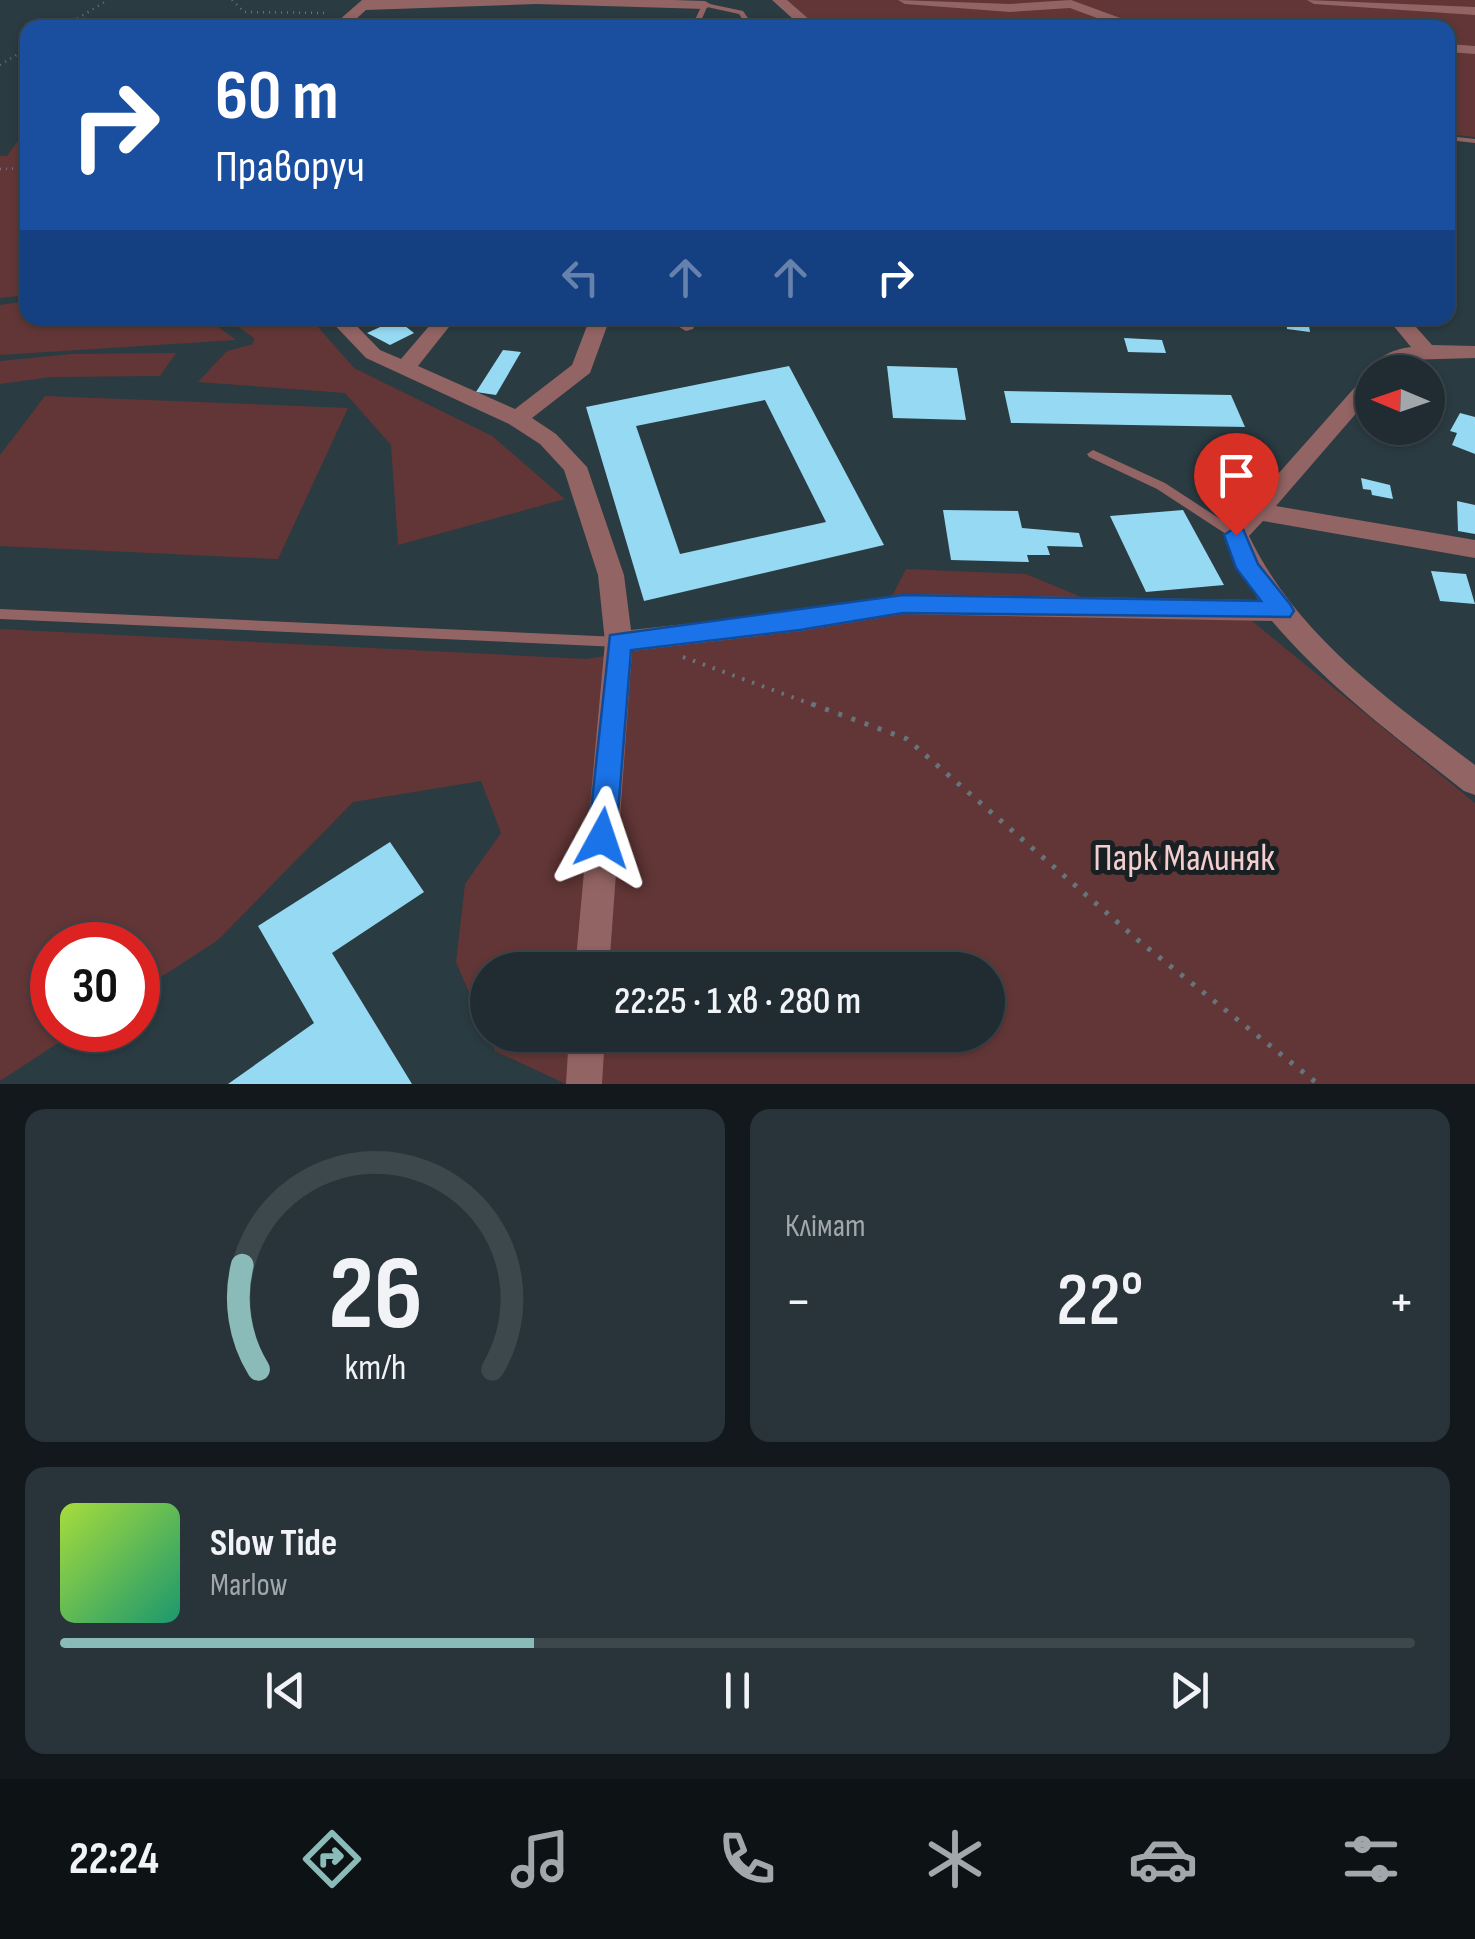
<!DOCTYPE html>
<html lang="uk">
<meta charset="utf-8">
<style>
body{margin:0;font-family:"Sofia Sans Condensed",sans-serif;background:#28343a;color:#f1f3f6;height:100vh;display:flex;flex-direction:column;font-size:38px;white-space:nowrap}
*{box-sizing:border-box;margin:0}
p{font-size:32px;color:#a2a7ac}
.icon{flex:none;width:55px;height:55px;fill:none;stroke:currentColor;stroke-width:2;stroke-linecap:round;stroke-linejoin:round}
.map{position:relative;height:1084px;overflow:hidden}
.sheet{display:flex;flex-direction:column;gap:25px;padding:25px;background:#12181c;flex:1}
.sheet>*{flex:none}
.top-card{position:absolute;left:20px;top:20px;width:1435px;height:305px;border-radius:20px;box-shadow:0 2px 8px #0004,0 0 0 2px #3d484d;background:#1a4fa0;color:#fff;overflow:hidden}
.needle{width:65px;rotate:272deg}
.controls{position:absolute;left:1355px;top:355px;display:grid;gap:20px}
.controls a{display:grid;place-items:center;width:90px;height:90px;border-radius:50%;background:#202c32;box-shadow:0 2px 8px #0004,0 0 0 2px #3d484d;font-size:50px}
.speed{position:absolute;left:30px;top:922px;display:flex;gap:20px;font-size:50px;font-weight:700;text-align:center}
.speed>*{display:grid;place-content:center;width:130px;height:130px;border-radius:50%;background:#202c32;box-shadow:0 2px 8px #0004,0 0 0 2px #3d484d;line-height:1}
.speed .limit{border:15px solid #d22;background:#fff;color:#111}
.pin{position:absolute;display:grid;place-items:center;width:85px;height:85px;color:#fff;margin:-102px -42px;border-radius:50% 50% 50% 0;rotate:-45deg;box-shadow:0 0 10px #0007}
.pin .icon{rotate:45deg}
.me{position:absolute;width:110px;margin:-55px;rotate:5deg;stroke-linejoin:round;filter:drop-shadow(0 0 8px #0008)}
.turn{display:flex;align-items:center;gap:35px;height:210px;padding:0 30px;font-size:45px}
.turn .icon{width:130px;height:130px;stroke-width:2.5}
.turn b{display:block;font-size:70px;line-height:85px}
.lanes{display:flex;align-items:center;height:95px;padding:0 30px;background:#0003;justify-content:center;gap:50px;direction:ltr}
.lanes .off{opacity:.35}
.big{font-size:75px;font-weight:600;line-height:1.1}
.sheet .card{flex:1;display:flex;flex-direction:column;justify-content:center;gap:15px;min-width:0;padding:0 35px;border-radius:20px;background:#28343a}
.sheet .dial{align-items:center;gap:0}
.dial svg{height:260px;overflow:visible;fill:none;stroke:#3d484d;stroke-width:7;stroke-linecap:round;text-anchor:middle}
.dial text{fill:#f1f3f6;stroke:none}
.song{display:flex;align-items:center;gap:30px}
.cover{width:120px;height:120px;border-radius:15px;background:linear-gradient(135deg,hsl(80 70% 55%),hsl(160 70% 35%))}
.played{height:10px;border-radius:5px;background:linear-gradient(90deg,#8bbbb9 35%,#3d484d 35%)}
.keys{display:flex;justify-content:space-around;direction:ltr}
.heat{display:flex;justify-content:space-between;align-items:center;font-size:55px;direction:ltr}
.sheet .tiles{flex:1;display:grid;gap:25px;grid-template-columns:1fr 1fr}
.card:last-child{grid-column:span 2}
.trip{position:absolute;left:470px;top:952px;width:535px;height:100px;border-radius:50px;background:#202c32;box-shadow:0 2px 8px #0004,0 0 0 2px #3d484d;font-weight:600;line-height:100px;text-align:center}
.tab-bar{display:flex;height:160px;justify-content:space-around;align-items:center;background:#0d1214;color:#a2a7ac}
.tab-bar .icon{width:70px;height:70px}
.tab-bar .current{color:#8bbbb9}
.tab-bar b{font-size:45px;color:#f1f3f6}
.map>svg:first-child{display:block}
</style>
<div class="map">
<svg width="1475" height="1084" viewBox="0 0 1475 1084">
<rect width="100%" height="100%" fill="#2a3b42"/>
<!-- green -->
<path fill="#623636" d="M787,0h688v137l-27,-3v-106h-631z
M27,128v167l-27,3v-142h7z
M27,301l1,17h178l30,22 -236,15v-50z
M226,318h84l44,50 138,68 73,63 -167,46 -7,-100 -46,-52 -147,-11 29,-31 26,-7 1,-6z
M176,353l-16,23 -109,1 -51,7v-23l72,-7z
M45,396l303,12 -70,151 -278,-13v-91z
M906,569l120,5 72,30 132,-1 245,200v281h-909l-71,-33 -7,-16h500v-65h-500l-1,64 -31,-72 9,-78 36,-51 -20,-52 -128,21 -135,138 -80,52v-47h-86v85h26l-78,51v-452l587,30 299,-51z"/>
<!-- building -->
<path fill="#96d9f3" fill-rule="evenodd" d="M1286,318l22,2 2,12 -23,-3z
M391,322h9l14,11 -24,12 -23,-12z
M1124,338l38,2 4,13 -38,-1z
M503,350l18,2 -25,43 -20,-3z
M789,366l95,179 -240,56 -58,-194zM765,400l61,122 -146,32 -44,-128z
M887,366l70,2 9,52 -73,-2z
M1004,391l227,4 14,32 -234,-4z
M1460,413l15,4v37l-23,-9 5,-12 -7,-2z
M1361,478l29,7 3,14 -21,-4 -1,-5 -8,-1z
M1457,501l18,4v29l-17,-3z
M943,510l75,1 4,17 57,5 4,14 -36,-1 3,9h-23l2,7 -78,-2z
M1183,510l41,75 -78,7 -36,-76z
M1431,571l35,3 9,30 -35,-3z
M390,842l34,50 -92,61 80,131h-184l86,-61 -56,-97z"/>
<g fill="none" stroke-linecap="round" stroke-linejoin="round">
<!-- path-far2 -->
<path stroke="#66757b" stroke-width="2.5" stroke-dasharray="1 5" stroke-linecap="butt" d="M232,0l12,12 83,1
M62,28l46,-28
M0,65l28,-17
M0,169l28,-1"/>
<!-- path-far1 -->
<path stroke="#66757b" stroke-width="4" stroke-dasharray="2.5 8" stroke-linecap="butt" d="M683,657l136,50"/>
<!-- path -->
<path stroke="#66757b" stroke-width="5" stroke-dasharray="4 10" stroke-linecap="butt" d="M812,704l95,35 232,202 179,143"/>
<!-- lane -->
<path fill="#926463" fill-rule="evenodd" d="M705,3l38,8 10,14 -6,1 -8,-12 -32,-7 -9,21h-7l11,-23z
M1448,136l27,3v4l-27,-3z
M1093,450l72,33 75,49 2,3 -2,3h-8l-75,-49 -68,-32 -2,-3z
M0,609l619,28 5,1 2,4 -2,4 -5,1 -619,-28z"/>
<!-- street -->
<path fill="#926463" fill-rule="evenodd" d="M362,0h312l31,1 7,4 -7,4 -169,-5 -170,6 -20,18h-16z
M772,0h15l32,28h-16z
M898,0l112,4 61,-4 52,19 91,5 7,4 -100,-1 -51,-19 -60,4 -105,-8z
M1307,0l168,7v8l-161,-11z
M1448,44l27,2v8l-27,-2z
M328,318h21l31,32 21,9 35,-41h20l-38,48 97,43 57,-44 18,-47h20l-20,55 -58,45 24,16 31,33 37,108 7,55 170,-19 102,-17 355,6 -34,-65 140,-158 8,-2v20l-96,111 199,34v18l-212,-37 -14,15c49,101 138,162 226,229v30l-11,-4c-67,-53 -136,-104 -192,-170l-369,-7 -102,17 -169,20 -23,319h-34l30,-328 -7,-67 -34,-105 -24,-26 -31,-20 -143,-66z
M678,318h20l-5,11 -7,2 -10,-6z
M764,318h20l-4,7h-14z
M1387,318h21l24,27 43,1v12l-71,2 -12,12 -20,3c0,-18 22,-26 39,-28z
M569,1035h36l-3,49h-36z"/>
</g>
<!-- route -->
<path fill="#1a73e8" stroke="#114b97" stroke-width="2.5" d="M1236,527l7,2 15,35 32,40 4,7 -4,6 -387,-4 -103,17 -169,20 -15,188 -4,10 -10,3 -10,-3 -4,-10 22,-203 293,-40 358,6 -25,-33 -12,-33z"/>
<g text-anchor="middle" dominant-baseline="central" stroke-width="10" stroke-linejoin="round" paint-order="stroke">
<!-- near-park labels -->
<g font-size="38" fill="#f4cecd" stroke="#192024">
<text x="1184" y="858">Парк Малиняк</text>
</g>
</g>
</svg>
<div class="controls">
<a><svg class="needle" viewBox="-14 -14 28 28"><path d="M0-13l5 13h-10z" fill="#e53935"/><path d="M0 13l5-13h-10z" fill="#a2a7ac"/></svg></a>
</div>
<div class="speed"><div class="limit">30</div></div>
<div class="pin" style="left:1236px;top:535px;background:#d93025"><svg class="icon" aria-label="arrive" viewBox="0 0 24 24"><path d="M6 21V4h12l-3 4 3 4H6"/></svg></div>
<svg class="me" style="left:602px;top:838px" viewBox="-20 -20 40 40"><path d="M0-17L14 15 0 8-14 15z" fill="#1a73e8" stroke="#fff" stroke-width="4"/></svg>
<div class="trip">22:25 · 1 хв · 280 m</div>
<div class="top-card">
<div class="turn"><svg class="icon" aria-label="right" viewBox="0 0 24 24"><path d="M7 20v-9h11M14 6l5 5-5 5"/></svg><div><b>60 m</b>Праворуч</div></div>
<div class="lanes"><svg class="icon off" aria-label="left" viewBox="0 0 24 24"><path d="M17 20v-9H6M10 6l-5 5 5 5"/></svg><svg class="icon off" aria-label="ahead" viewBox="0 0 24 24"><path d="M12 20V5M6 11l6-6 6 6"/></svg><svg class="icon off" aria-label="ahead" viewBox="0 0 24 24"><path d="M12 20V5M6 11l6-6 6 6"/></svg><svg class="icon" aria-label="right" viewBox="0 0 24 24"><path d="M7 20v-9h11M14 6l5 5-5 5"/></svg></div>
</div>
</div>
<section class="sheet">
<div class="tiles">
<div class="card dial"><svg viewBox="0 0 100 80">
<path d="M14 69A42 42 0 1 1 86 69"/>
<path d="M14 69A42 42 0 0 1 9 37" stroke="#8bbbb9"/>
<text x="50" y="56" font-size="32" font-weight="700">26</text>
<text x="50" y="72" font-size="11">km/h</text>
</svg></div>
<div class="card"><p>Клімат</p>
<div class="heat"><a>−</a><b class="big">22°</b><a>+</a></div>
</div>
<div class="card">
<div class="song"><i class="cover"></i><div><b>Slow Tide</b><p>Marlow</p></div></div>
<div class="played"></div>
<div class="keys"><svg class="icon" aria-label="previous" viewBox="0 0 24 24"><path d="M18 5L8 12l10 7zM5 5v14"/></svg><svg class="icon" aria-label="pause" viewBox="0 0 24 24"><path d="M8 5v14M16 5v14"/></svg><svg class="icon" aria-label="next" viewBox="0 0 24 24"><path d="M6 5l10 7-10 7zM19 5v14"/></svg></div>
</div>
</div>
</section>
<nav class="tab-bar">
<b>22:24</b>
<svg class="icon current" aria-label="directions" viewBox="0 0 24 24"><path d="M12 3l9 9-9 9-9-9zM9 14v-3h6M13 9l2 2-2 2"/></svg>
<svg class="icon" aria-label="music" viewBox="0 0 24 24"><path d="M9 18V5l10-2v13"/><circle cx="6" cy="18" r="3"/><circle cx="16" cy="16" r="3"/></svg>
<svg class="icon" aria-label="phone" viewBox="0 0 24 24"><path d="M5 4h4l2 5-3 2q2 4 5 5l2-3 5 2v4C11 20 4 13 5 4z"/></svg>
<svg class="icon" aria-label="climate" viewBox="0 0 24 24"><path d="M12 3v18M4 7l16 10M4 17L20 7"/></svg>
<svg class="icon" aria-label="car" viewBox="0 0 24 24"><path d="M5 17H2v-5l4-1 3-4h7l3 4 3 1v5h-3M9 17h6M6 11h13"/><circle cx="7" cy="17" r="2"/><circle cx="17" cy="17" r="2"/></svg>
<svg class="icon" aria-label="filters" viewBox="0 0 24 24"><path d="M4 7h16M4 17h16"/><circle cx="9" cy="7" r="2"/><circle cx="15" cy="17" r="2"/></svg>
</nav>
